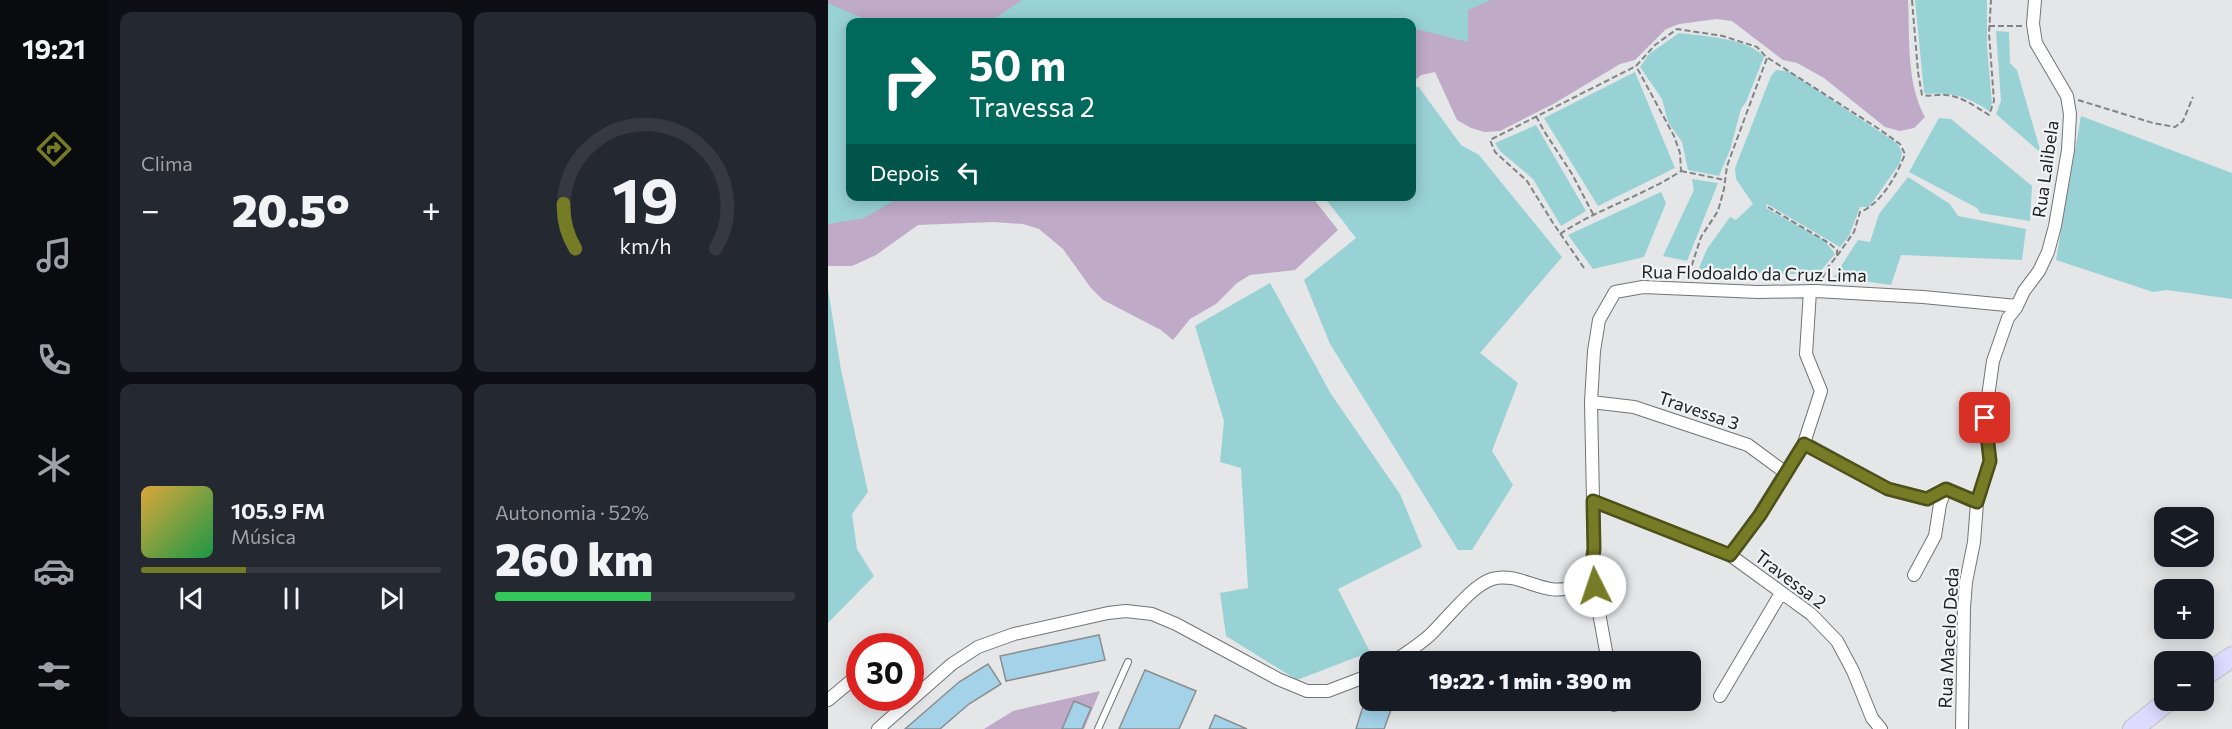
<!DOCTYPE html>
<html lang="pt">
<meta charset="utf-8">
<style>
body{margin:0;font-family:Commissioner,sans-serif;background:#242831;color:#f1f3f6;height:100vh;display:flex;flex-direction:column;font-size:22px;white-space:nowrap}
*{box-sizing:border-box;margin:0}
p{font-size:20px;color:#9ea1a6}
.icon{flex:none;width:33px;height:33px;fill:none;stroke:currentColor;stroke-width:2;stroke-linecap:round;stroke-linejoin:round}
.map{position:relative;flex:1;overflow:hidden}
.details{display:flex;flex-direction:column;gap:12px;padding:12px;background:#0d0f14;width:720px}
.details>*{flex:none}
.guide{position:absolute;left:18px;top:18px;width:570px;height:183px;border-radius:12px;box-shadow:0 3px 15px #0003;background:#00695c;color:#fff;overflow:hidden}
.tools{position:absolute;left:1326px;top:507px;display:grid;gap:12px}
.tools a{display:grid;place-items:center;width:60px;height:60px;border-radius:12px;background:#171b24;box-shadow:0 3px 15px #0003;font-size:30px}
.speed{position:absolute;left:18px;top:633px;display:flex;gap:12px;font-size:30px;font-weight:700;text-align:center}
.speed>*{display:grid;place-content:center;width:78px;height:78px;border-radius:50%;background:#171b24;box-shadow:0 3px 15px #0003;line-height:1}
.speed .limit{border:9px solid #d22;background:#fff;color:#111}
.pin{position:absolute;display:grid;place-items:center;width:51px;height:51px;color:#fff;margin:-26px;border-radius:12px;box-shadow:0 3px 9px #0006}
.me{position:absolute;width:66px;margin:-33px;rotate:356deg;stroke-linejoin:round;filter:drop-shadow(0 0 4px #0008)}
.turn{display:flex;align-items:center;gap:21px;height:126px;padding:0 24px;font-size:27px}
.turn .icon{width:78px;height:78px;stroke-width:2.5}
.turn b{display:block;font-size:42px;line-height:51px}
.then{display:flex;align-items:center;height:57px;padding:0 24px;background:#0003;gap:12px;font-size:22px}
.big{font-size:45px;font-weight:800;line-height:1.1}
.details .widget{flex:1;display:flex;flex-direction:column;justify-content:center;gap:9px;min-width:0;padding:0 21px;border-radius:12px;background:#242831}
.details .dial{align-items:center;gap:0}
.dial svg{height:156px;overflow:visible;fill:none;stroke:#363941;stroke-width:7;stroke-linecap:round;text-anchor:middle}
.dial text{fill:#f1f3f6;stroke:none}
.song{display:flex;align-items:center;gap:18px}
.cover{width:72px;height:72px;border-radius:9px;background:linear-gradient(135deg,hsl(40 70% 55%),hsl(140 70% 35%))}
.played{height:6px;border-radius:3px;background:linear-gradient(90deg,#767b25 35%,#363941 35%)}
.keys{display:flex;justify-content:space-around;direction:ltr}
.heat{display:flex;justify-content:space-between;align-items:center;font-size:33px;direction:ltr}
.charge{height:9px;border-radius:4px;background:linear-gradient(90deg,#34c759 52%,#363941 0)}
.details .tiles{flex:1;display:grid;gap:12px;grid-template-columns:repeat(2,1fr)}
.trip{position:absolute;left:531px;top:651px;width:342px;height:60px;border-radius:12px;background:#171b24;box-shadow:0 3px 15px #0003;font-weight:800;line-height:60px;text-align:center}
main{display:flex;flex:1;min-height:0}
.menu{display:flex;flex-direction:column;width:108px;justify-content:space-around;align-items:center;background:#090b0e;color:#9ea1a6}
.menu .icon{width:42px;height:42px}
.menu .selected{color:#767b25}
.menu b{font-size:27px;color:#f1f3f6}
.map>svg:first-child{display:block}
</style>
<main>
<nav class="menu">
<b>19:21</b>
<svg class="icon selected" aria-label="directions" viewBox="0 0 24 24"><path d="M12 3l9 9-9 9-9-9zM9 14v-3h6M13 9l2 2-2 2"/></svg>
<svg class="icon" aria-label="music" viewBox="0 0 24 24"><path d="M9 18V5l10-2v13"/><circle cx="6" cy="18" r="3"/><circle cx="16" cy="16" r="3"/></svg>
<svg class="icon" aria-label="phone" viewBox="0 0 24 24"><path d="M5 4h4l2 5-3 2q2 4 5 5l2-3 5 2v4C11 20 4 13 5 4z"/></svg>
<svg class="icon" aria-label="climate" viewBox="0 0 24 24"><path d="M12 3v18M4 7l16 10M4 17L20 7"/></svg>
<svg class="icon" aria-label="car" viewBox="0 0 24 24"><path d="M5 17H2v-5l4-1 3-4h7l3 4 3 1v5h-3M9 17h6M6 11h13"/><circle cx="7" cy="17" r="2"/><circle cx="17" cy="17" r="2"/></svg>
<svg class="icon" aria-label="filters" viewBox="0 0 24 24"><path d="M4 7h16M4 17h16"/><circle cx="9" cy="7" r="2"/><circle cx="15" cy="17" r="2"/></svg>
</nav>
<section class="details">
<div class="tiles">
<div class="widget"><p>Clima</p>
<div class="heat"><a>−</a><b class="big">20.5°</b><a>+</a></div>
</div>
<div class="widget dial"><svg viewBox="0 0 100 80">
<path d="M14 69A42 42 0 1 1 86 69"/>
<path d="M14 69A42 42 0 0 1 8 46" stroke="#767b25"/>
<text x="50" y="56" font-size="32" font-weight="700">19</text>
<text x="50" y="72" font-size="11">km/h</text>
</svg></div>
<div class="widget">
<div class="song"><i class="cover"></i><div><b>105.9 FM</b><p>Música</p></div></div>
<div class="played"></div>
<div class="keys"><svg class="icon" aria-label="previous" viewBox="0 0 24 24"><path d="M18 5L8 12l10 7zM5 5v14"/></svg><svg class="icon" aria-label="pause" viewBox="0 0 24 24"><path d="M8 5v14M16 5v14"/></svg><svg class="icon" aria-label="next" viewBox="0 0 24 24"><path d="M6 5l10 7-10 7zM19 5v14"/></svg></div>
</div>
<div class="widget"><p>Autonomia · 52%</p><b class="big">260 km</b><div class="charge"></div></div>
</div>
</section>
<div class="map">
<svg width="1404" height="729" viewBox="0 0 1404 729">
<rect width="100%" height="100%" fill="#e4e6e8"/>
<!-- green -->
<path fill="#bfaac7" d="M0,0h1080c2,38 -2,83 17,117l-11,11 -14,3 -15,-4 -61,-49 -27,-15 -14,-3 -51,-39 -15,-2 -38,5 -13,5 -31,31 -15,4 -65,39 -55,28 -15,1 -14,-4 -14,-8 -22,-48 -14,3 -9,8v-61h-562v174l462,1 26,33 -43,40 -45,5 -13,8 -21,21 -26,15 -17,21 -12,-10 -58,-30 -12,-12 -28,-39 -24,-20 -16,-5 -30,-2 -75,3 -42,30 -24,11h-24z
M272,691l-16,38h-100l29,-18z"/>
<!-- water -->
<path fill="#99d2d5" d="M194,0h469l-23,10v32l-56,-14v-6h-422z
M1087,0h72v47l5,56 -3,8c-22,-15 -37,-19 -63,-17l-2,-2z
M0,3l43,19h-21v174l51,1 -37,21 -36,6z
M1168,31l13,1 1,31 7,7 24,83 -45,-39 5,-13z
M851,33c23,3 70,5 85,24l-18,45 -5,7 -11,41 -11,26 -31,-6 -6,-28 -14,-20 -6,-23 -22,-32 9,-13z
M948,70l12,1 109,72 5,9 -2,11 -31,44h-9l-11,29 -9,11 -73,-43 -1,4 59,33 10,13 -17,20 -121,-1 10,-24 23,-32 6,3 17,-16 -17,-25 -1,-11 36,-92z
M807,72l40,96 -77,38 -54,-88z
M590,86l43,59 18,10 83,102 -82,96 38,30 -26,68 21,34 -41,65h-14l-128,-206 -26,-64 52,-42 -32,-41 88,-1v-105z
M1253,116l151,57v126l-65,-9 -14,2 -97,-32z
M1111,118l12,1 81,67 -2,35 -50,-8 -3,-5 -68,-36z
M708,125l50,86 -25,15 -28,-47 -33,-28 -5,-8z
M1080,177l42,27 8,12 68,13 -4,31 -121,-5 -10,30 -57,-8 24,-37 12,2 9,-28z
M864,179l26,4 -31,78 -24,-5 31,-66z
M833,192l5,11 -22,54 -51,12 -25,-34z
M442,283l61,111 69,100 22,53 -84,42 32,63 -73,28 -71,-44 -6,-43 28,-5 -7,-120 -21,-6 4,-41 -29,-95z
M0,289l13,81 27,122 -16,22 5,35 17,27 -46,47z"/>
<!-- building -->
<path fill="#a3d2e9" stroke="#8b8e8f" stroke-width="1.5" d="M271,635l6,25 -99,21 -6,-25z
M160,664l13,20 -32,20 -29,25h-35l54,-47z
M317,670l51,21 -17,38h-60z
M537,700h16l12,4 -9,25h-28z
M246,701l17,7 -9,21h-20z
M387,715l32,14h-38z"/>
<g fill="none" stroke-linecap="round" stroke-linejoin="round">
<defs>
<path id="service" d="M270,729l30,-67"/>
<path id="minor" d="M763,402l43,5 114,38 38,28
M976,443l84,46 39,10 19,-10 31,14
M765,501l137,54 81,59 26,27 16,30 19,47 9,11
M902,555l29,-40 45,-72 17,-52 -15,-37 4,-63
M763,569l17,93
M1086,575l21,-39 5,-32 6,-15
M565,662c13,-9 26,-17 37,-27 17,-16 41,-49 62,-56 29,-9 56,23 85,5 14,-9 16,-19 17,-35l-3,-147 3,-51 5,-31 16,-28 28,-5 115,5 58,-1 107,6 94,9
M892,696l61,-103
M0,700l23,-19
M786,700v5
M50,729l74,-65 26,-17 36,-13 94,-21 18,-2 26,3 24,10 102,55 29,12h21l42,-16
M1134,729l2,-121 2,-26 8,-40 3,-39 13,-42 -5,-43 8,-57 15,-43 8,-10 8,-17 15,-20 9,-19 7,-26 13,-76 2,-36 -3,-18 -31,-53 -3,-19 2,-24"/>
<path id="primary" d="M1376,676l28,-19
M1305,729l36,-29"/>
</defs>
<!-- service casing -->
<use href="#service" stroke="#727476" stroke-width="8"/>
<!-- minor casing -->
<use href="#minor" stroke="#727476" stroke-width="14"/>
<!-- primary casing -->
<use href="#primary" stroke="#c1c1c1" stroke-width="22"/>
<!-- path -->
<path stroke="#828385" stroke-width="2" stroke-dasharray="6 3" stroke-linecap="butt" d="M1084,0l6,72 4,23c8,2 15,-1 24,0 15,1 30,12 43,20l5,-14 -5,-68 2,-33
M1161,26h33
M940,58l111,71 21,15 5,10c-8,21 -24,50 -45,58l-6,20 -17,24
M1250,100l75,23 22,4 8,-6 10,-24
M708,116l8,15 28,43 21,40
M853,171l44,9
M940,207l61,36 8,7v6l-9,11 -7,14
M732,234c39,-26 83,-38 121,-63l-1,-18 -6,-17 -38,-70
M756,268l-31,-45 -26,-42 -32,-29 -5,-12 146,-74 19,-21 22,-16 46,7 34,11 10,11 -40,108 -3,23 -6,22 -17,26 -13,40"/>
<!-- service -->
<use href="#service" stroke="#fff" stroke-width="6"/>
<!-- minor -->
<use href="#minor" stroke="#fff" stroke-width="12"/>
<!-- primary -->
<use href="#primary" stroke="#dddbff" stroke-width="20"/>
</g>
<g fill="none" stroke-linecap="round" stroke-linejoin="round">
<defs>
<path id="route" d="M767,586l-4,-17 3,-20 -1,-48 137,54 30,-40 44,-71 84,45 39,10 19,-10 31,13 13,-41 -5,-43"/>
</defs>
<!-- route casing -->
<use href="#route" stroke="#4d5018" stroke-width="15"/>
<!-- route -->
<use href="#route" stroke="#767b25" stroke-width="10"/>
</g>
<g text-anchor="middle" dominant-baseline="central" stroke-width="4.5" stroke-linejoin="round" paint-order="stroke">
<!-- street labels -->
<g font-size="18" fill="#212223" stroke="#f1f3f5">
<text transform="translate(1217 169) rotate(-82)">Rua Lalibela</text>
<text transform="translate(926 273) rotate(1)">Rua Flodoaldo da Cruz Lima</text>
<text transform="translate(871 410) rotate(19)">Travessa 3</text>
<text transform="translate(963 579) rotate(37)">Travessa 2</text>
<text transform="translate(1120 638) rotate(-87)">Rua Macelo Deda</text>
</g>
</g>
</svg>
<div class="tools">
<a><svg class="icon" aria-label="layers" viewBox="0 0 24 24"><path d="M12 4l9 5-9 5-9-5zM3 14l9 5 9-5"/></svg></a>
<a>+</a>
<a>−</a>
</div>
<div class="speed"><div class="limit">30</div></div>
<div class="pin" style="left:1157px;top:418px;background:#d93025"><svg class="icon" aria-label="arrive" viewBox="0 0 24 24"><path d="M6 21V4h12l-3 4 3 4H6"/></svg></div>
<svg class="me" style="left:767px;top:586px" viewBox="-20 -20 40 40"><circle r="19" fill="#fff"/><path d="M0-13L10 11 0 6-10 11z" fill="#767b25"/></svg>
<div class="trip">19:22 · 1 min · 390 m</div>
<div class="guide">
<div class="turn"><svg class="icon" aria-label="right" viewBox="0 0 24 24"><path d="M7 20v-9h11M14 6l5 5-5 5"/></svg><div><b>50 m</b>Travessa 2</div></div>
<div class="then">Depois<svg class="icon" aria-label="left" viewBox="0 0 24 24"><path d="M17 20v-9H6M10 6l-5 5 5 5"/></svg></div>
</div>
</div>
</main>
